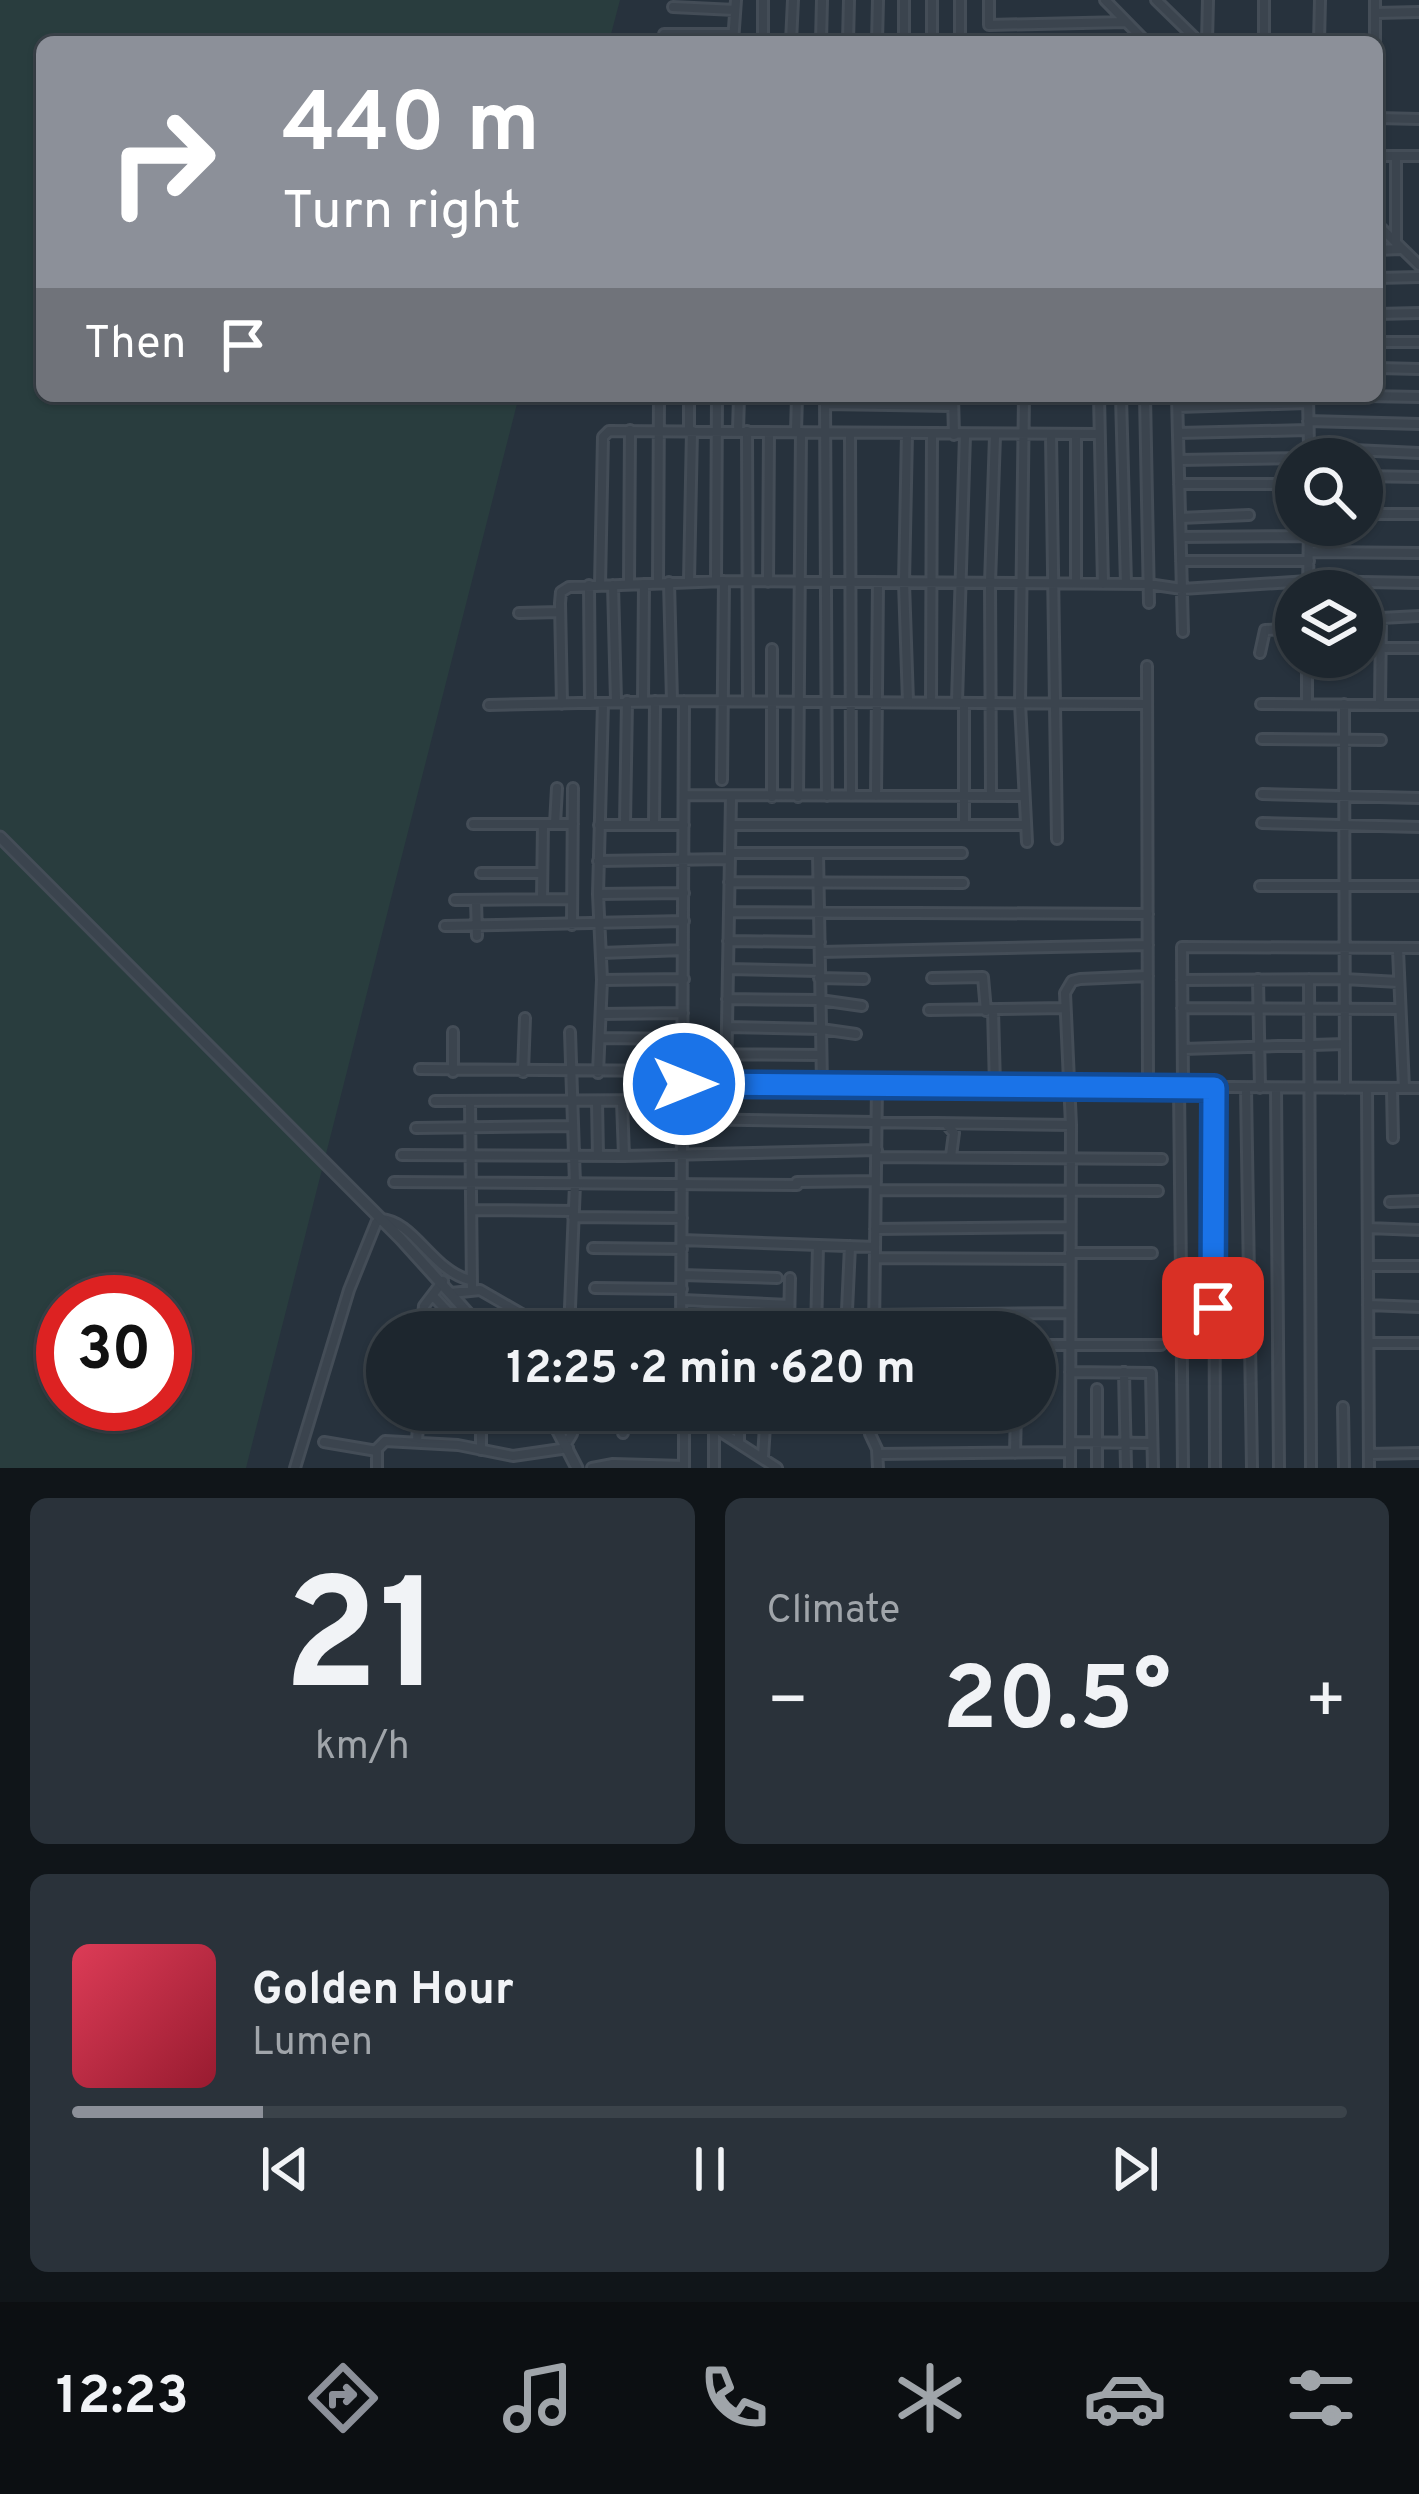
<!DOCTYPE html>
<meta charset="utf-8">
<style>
body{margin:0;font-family:Overpass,sans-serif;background:#2a323a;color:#f1f3f6;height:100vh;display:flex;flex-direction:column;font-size:45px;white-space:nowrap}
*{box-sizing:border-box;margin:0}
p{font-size:39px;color:#a0a5aa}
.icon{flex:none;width:66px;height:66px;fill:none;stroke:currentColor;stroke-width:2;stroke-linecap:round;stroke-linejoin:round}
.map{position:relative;height:1468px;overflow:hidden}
.sheet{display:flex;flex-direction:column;gap:30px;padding:30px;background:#101519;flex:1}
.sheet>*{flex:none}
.top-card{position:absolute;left:36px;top:36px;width:1347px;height:366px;border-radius:18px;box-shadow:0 3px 9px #0004,0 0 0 3px #3b434a;background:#8c9099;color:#fff;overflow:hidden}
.controls{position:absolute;left:1275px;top:438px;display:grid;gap:24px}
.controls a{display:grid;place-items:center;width:108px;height:108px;border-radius:50%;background:#1d262e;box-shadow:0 3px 9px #0004,0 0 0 3px #3b434a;font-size:60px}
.speed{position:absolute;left:36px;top:1275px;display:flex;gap:24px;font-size:60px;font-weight:700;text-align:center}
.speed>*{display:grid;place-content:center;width:156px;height:156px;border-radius:50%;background:#1d262e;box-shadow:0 3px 9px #0004,0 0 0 3px #3b434a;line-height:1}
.speed .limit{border:18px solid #d22;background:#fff;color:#111}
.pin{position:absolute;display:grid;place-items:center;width:102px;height:102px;color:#fff;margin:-51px;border-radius:24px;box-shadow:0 6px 18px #0006}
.me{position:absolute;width:132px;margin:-66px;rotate:90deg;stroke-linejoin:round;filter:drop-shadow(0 0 9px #0008)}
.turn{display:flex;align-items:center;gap:42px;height:252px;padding:0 48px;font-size:54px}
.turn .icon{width:156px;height:156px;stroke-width:2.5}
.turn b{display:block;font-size:84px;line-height:102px}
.then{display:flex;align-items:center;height:114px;padding:0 48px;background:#0003;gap:24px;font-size:45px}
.big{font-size:90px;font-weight:700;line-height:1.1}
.sheet .tile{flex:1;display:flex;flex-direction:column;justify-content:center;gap:18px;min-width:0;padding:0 42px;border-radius:18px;background:#2a323a}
.sheet .dial{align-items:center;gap:0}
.dial b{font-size:156px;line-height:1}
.song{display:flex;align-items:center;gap:36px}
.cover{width:144px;height:144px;border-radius:18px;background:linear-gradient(135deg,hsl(350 70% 55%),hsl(350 70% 35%))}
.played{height:12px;border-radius:6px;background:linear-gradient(90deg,#8c9099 15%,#3b434a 15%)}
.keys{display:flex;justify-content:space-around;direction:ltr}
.heat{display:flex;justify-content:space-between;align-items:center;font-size:66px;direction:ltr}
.sheet .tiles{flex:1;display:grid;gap:30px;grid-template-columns:1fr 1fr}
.tile:last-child{grid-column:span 2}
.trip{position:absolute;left:366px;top:1311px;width:690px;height:120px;border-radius:60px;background:#1d262e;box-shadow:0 3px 9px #0004,0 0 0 3px #3b434a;font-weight:700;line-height:120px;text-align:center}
.menu{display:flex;height:192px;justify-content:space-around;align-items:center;background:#0c0f12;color:#a0a5aa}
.menu .icon{width:84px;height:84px}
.menu .current{color:#8c9099}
.menu b{font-size:54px;color:#f1f3f6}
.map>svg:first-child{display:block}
</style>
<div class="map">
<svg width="1419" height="1468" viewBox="0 0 1419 1468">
<rect width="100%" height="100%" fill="#27323d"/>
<!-- grass -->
<path fill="#293d3e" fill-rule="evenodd" d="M0,0h620l-11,42h-567v354h477l-273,1072h-246zM63,1302h102v102h-102z"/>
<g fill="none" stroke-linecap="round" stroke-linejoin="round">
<defs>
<path id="minor" d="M989,0v25l137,-3
M1105,0l41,42
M1156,0l43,42
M1375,0v42
M673,7l62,3
M1376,13l43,-1
M664,34h70
M733,42l3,-42
M763,42v-42
M791,42l2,-42
M821,42l1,-42
M848,42l1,-42
M877,42l1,-42
M904,42v-42
M932,42v-42
M960,42v-42
M1207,42l1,-42
M1264,42v-42
M1319,42l1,-42
M1377,118l42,1
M1377,156h42
M1377,224l42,41
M1396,243v-87
M1377,250l23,-1
M1377,278l42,-1
M1377,314l42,-1
M1377,342h42
M1377,368l42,1
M825,396l2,400
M953,396l1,39
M1024,396l-4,307 7,139
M1099,396l4,188
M1121,396l5,188
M1145,396l4,207
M1177,396l6,236
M1308,396l1,52
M1367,396l52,1
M825,404l128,2
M1178,407l130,-4
M1308,421l111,3
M689,431v-35
M738,431l1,-35
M747,431l1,270
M796,432l1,-36
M850,433l1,363
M1178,433l130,-3
M907,434l-3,149 4,119
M1051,435l6,404
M1076,435v148
M1309,448l110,5
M1179,460l130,-2
M1362,476l57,1
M1179,484h117
M1362,514h57
M1180,518l69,-3
M1181,537l128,-1
M1309,552l110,1
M1181,561h128
M689,581l3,-150
M716,581l1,-185
M669,582l3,119
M768,582l1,-150
M658,583l1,-187
M629,584l1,-154
M589,585l1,118
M600,585l3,-148 6,-6 489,3
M613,585l3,116
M1308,591l1,-66
M519,613l40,-1
M1381,648h38
M772,649v148
M1260,653l5,-23 31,-1
M1147,666l1,421
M643,701l1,-117
M931,702l1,-267
M957,702l8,-267
M964,703v121
M1307,703v-46
M562,704l-2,-101 1,-11 8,-5 155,-6 424,3 34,5 126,-8 111,2
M1261,704l158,1
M1344,704l1,384
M489,705l183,-4 475,3
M1380,705l1,-87 38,-2
M1262,739l119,1
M722,780l2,-199
M991,793l-1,-210 5,-147
M1262,794l157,4
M684,795l340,1
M876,796l2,-213
M798,797l3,-365
M1262,823l157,4
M473,824h100
M555,824l2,-36
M599,825h85
M625,825l2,-124
M654,825l1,-124
M731,825h295
M730,853h232
M818,853l4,232
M598,861l132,-2
M481,873h60
M729,882l234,1
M1260,886h159
M598,894l86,-1
M542,899l1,-75
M455,900l116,-1
M476,900l1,36
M729,912l419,2
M572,925l1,-137
M445,926l239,-5
M728,941l92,1
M1398,950l6,138
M820,952l328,-7
M601,953l82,-3
M728,969l91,2
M819,978l45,1
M932,978l51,-1 3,34
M1258,979l2,109
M1309,979l2,489
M602,980l82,-1
M1182,980l162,-1 55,3
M727,999l93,1 42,6
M1182,1008l218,1
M929,1010l136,-2
M993,1010l2,76
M601,1014l82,-1
M727,1027l94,2 35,5
M453,1032v40
M601,1038l83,1
M1183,1049l162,-5
M684,1054l136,1
M420,1069l264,2
M523,1072l2,-54
M598,1073l4,-93 -4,-86 5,-191
M684,1084l735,4
M726,1084l5,-287
M1183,1086l-1,-139 237,1
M1179,1087l4,381
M1214,1087l1,381
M1246,1088l6,380
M1276,1088l3,380
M1367,1088l2,380
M1392,1088l1,50
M435,1101l249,-1
M470,1101l2,187
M597,1101l1,55
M622,1101l2,55
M684,1119l387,6
M947,1125l7,8 -3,23
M416,1128l157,-2
M402,1155l222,1 253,-6
M876,1157l286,2
M394,1182l403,3
M797,1182l79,-1
M876,1190l282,1
M1390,1202l29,-1
M473,1210l101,1
M573,1217l109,1
M1368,1228l51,2
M875,1229l195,-2
M682,1240l193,7
M593,1248l89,1
M1070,1253h82
M875,1258l195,1
M1368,1266h51
M682,1275l95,3
M595,1288l87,1
M451,1293l29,-3 73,42
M433,1296l34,36
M683,1300l106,5
M1368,1305l51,2
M874,1315l196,-2
M590,1316l91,3
M789,1326l1,-48
M681,1328l87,4
M421,1332l3,-26 19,-25
M569,1332l6,-148 -5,-152
M681,1332l3,-631
M816,1332l2,-86
M846,1332l4,-86
M874,1332l3,-247
M1369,1343h50
M1035,1345h126
M1070,1372l81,1 2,95
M1124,1372l2,96
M1097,1389v79
M1343,1407l1,61
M481,1410v40
M687,1410l90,58
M876,1410l-6,24 7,15 1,19
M714,1428v40
M623,1433l1,-23
M417,1441l2,-31
M739,1441v-31
M324,1442l53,9
M1070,1442l82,1
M566,1444l6,-10 2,-24
M1015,1453l1,-43
M878,1454l192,-2
M1369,1454l50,-1
M763,1457l3,-47
M684,1467v-57
M295,1468l54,-178 27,-67 4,-4c34,1 52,52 90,61
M377,1468v-19l8,-8 73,4 55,11 55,-8
M592,1468l21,-4 71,2
M1070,1468l1,-343 -6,-132 7,-12 8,-2 68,-3"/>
<path id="tertiary" d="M0,837l401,402 84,93
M547,1410l30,58"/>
</defs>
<!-- minor casing -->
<use href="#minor" stroke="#444d57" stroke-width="14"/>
<!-- tertiary casing -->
<use href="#tertiary" stroke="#444d57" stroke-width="15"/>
<!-- minor -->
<use href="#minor" stroke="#3b444e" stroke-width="8"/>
<!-- tertiary -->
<use href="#tertiary" stroke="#3b444e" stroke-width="9"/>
</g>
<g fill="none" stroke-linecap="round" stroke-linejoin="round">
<defs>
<path id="route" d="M684,1084l530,4 -1,220"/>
</defs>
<!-- route casing -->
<use href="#route" stroke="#114b97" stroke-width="30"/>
<!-- route -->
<use href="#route" stroke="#1a73e8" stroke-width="21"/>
</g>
</svg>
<div class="controls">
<a><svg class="icon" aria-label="search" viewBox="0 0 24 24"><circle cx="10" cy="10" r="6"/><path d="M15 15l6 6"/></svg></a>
<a><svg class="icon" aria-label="layers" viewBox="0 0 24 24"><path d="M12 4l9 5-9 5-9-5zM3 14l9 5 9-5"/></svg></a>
</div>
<div class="speed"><div class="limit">30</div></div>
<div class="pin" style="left:1213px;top:1308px;background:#d93025"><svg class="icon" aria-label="arrive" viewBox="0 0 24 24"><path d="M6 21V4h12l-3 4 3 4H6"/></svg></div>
<svg class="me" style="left:684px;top:1084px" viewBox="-20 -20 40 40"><circle r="17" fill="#1a73e8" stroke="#fff" stroke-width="3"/><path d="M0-11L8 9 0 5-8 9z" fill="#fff"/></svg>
<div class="trip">12:25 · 2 min · 620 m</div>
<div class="top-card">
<div class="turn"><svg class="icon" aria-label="right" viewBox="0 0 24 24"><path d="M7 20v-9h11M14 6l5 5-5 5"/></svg><div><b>440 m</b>Turn right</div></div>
<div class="then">Then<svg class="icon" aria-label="arrive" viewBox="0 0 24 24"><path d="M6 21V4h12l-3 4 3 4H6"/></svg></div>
</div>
</div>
<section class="sheet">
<div class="tiles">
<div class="tile dial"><b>21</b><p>km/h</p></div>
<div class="tile"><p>Climate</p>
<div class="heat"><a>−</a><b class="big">20.5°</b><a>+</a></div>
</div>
<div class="tile">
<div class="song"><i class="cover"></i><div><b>Golden Hour</b><p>Lumen</p></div></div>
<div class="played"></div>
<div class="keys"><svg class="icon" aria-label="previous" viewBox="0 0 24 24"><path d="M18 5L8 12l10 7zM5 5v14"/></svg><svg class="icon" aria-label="pause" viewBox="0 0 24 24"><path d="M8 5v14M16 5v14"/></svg><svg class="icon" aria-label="next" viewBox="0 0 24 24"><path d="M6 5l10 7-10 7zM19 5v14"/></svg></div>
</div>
</div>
</section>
<nav class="menu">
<b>12:23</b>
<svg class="icon current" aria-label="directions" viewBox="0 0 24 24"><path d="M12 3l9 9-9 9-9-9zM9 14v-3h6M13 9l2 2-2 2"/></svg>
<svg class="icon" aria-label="music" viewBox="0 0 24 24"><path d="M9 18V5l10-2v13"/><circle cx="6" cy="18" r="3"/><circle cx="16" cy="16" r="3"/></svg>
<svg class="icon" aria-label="phone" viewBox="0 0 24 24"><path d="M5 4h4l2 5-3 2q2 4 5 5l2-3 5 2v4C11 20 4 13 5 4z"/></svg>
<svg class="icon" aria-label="climate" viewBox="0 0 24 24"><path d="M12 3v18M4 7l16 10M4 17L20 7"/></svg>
<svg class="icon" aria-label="car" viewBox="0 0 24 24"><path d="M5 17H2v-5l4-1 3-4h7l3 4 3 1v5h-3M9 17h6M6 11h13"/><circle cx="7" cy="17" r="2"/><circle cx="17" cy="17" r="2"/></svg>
<svg class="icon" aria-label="filters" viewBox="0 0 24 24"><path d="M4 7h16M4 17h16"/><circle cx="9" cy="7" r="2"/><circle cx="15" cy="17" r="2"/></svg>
</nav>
